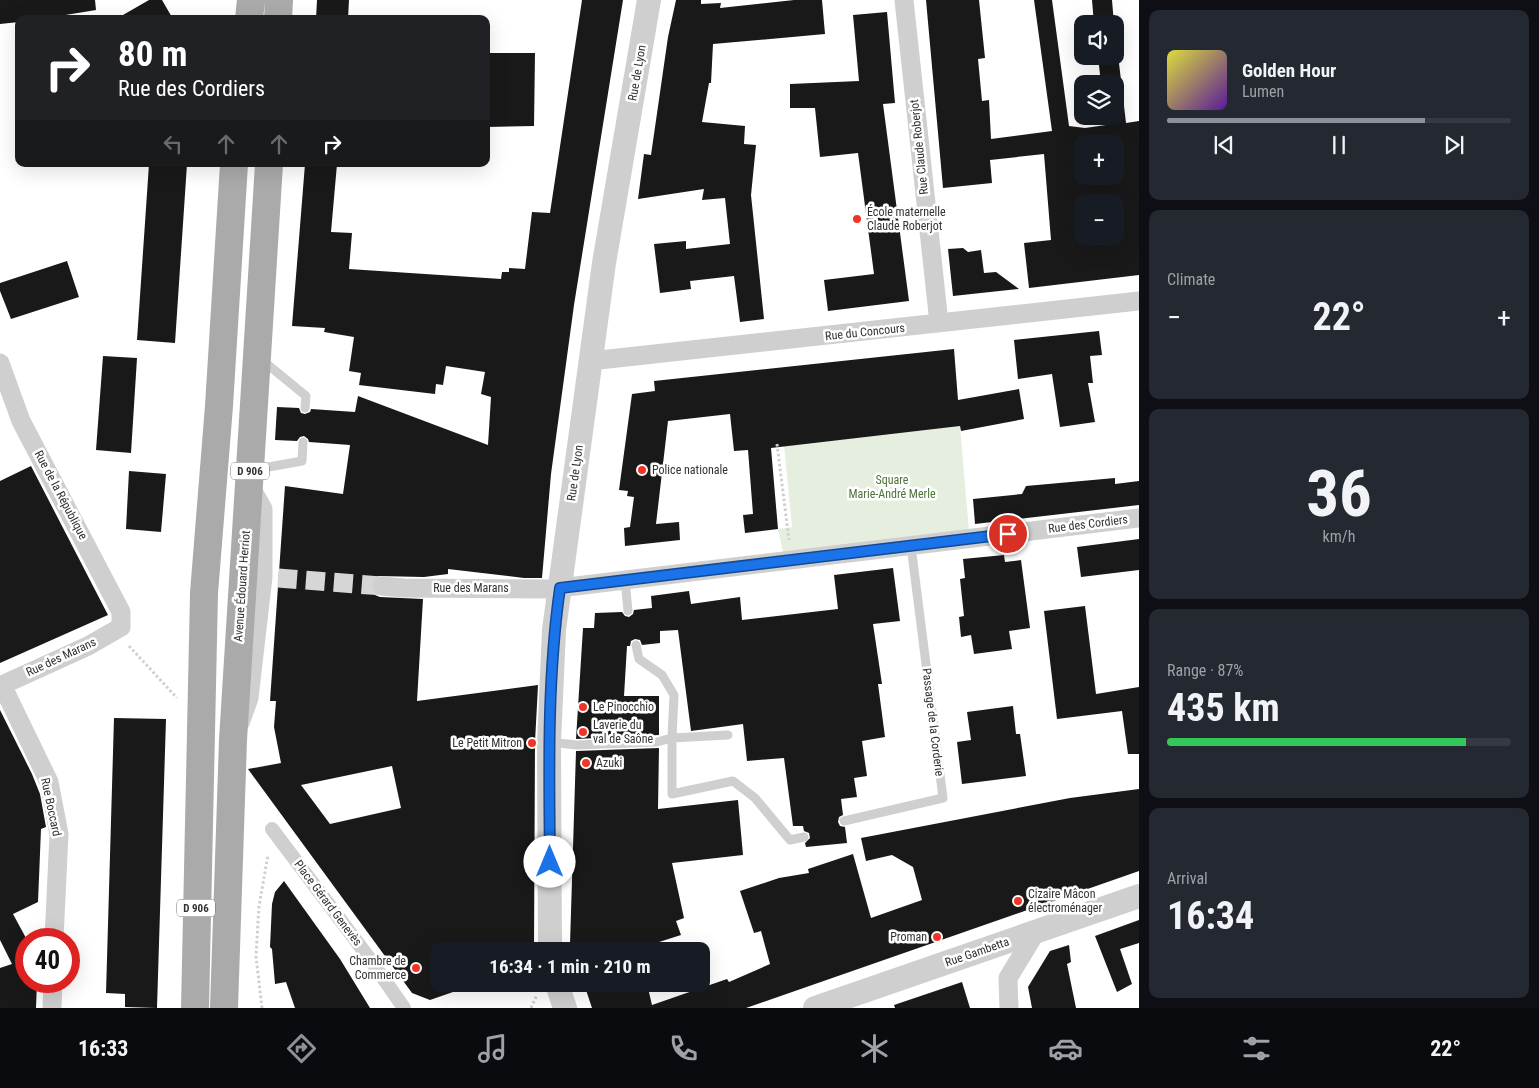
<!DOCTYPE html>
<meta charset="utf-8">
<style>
body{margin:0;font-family:"Roboto Condensed",sans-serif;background:#242831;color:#f1f3f6;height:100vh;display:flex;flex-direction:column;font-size:19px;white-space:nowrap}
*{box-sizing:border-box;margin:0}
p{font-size:16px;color:#9ea1a6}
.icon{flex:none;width:28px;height:28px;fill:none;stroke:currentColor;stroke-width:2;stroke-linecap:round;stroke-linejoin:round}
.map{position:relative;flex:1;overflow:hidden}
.details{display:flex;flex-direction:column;gap:10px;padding:10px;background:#0d0f14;width:400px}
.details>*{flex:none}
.guide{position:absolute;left:15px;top:15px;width:475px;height:152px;border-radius:10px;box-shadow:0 5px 20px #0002;background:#202124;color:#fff;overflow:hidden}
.fabs{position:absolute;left:1074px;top:15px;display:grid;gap:10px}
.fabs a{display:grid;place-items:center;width:50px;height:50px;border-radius:10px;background:#171b24;box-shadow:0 5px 20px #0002;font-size:25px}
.speed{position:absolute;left:15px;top:928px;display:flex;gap:10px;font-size:25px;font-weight:700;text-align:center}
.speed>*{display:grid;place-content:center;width:65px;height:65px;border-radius:50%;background:#171b24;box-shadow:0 5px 20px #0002;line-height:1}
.speed .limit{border:8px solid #d22;background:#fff;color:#111}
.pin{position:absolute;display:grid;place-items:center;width:42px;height:42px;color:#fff;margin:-21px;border:2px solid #fff;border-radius:50%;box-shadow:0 1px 5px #0007}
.me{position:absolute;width:55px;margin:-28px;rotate:0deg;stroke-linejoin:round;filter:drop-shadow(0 0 4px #0008)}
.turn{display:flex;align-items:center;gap:18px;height:105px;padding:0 20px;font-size:22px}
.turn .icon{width:65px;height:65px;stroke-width:2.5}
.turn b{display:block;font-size:35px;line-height:42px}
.lanes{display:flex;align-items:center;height:48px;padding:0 20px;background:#0003;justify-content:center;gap:25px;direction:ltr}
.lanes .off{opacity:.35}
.big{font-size:38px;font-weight:700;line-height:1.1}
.details .card{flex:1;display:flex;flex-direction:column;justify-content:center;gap:8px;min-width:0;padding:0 18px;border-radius:10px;background:#242831}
.details .dial{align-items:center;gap:0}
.dial b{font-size:65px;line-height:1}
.song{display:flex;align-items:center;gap:15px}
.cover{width:60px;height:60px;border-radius:8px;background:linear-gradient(135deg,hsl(60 70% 55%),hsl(270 70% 35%))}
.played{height:5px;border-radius:2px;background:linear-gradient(90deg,#8c9099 75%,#363941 75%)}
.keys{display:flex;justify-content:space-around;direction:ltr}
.heat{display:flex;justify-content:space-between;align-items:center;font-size:28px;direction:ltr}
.charge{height:8px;border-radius:4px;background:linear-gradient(90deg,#34c759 87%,#363941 0)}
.trip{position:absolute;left:430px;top:942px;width:280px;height:50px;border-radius:10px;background:#171b24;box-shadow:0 5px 20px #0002;font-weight:700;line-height:50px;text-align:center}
.tab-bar{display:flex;height:80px;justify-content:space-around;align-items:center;background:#090b0e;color:#9ea1a6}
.tab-bar .icon{width:35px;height:35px}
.tab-bar .current{color:#8c9099}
.tab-bar b{font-size:22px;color:#f1f3f6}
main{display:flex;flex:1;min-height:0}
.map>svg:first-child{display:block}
</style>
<main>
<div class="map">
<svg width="1139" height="1008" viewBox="0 0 1139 1008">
<rect width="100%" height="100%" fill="#fff"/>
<!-- green -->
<path fill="#e6efdf" d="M960,426l9,105 -186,21 -5,-23 14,-2 -8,-81z"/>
<!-- building -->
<path fill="#191919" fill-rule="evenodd" d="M0,0h95l1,10 -55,9h-22v3l-19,2z
M149,0h13l11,19h-57z
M317,0h32l-1,19h-32z
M582,0h41l-49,305 -23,169 -9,104h-18l-76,-9v5l-24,3 -46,-1 -5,3 -2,5 1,7 3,4 5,2 43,2 -6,102 121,-16 -3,57 -1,209h-95v33h37l-46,16 -18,-7 -164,-224 33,-6 -7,-36 2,-26h-6l15,-215 58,8 7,-49 -41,-3 -1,-3 -4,-3 -4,1 -3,4 -22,-1 2,-33 22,1 2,5 4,1 5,-2 1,-3 44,3 3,-16 130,49 3,-48 -10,-3 4,-22 -39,-6 -3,19 -7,-1 -1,10 -76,-9 2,-12 -12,-2 5,-34 -30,-5 1,-4 -33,-2 13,-162h32l-6,68 21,1 -3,36 152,10 1,-7h7v-4l16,1 7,-57 18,1zM392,766l9,42 -71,16 -29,-39z
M676,0h25v4l20,-1 -1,5 74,-8h28l3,34 -112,10 -2,39h-2l-7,39 43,4 -1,18 12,1 -5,50 13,124 -24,3 -6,-46 -44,5 1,8 -31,4 -6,-49 32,-3v8l44,-5 -5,-46 -23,2 2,-11 -66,10 6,-45 7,1 17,-118z
M926,0h53l6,58 -7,1 4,42 7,-1 2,39 61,-8 -18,-131h18l17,126 16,2 21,-3 -1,-9h10v-32h-14l-3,-28h17v-27l11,94 13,-2v154l-110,13 -5,-45 27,-3 -7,-86 -54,6 2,23 -49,5zM1082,144h33v32h-33zM1082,204h33v32h-33z
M1092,0h20l2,24h-20z
M887,12l8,91 -12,1 26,197 -81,10 -4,-31 50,-6 -16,-121 -38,4 -5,-49h-25v-24l69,-3 -6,-66z
M486,53h49l-1,73 -48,1z
M149,164h38l-12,179 -38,-3z
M963,248l5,4 13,-2 3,23 12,-1 23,17 -66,7 -5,-47z
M67,261l12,36 -68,22 -11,-28v-8z
M1099,331l3,24 -12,1 3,27h-5l7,39 -35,5 -8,-53 -34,5 -4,-39z
M954,349l4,51 61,-11 5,30 -63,12 -1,-5 -189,22 7,81 -33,4 -2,-18 10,-1 -5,-64 -14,1 -4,-37 -62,7 -12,103 23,-2 1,18 -55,6 -1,-18 6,-1 4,-30 -7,-1 1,-5 -9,-1 13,-96 23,-3 -1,-10z
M103,356l34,2 -6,95 -35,-3z
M31,466l77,149 -108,48v-182z
M129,471l37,3 -5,58 -35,-3z
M1115,478v6l24,-3v24l-164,19 -2,-25 49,-5 4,-8z
M1139,539v31l-58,7 -4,-30z
M1004,555l1,7 16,-2 9,68 -21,3 3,18 -38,5 -3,-19 -10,2 -2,-20 5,-1 -4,-37 5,-1 -2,-19z
M893,568l7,53 -27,3 9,60h-4l7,53 -23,4 5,35 -13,2 3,19 -16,2 2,16 -4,2 -1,5 2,4 5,1 2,16 -41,4 -1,-4 5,-5 -1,-5 -5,-2 -1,-5h-10l-9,-68 -37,3 -4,-37 -52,7 -13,-101 -18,1v12l-18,2 -2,-5 -5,-1 -4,2 -1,5h-3l-3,50h35v39l-83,4 7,-111h11l1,-15 27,-1 3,4 4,1 4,-3 1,-4 18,-2 -1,-12 38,-5 2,13 49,-7 2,23 96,-11 -4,-34z
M1085,606l11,88 43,-7v67h-11l-6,-43 -65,8 -13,-108z
M1013,706l3,28h4l6,42 -64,8 -5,-42 14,-2 -4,-28z
M0,710l32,64 8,20 6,33 -5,2 -3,73 -25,12 -13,-24z
M114,718l52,1 -9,289 -32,-1v-13l-19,-1z
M659,748l-1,61 80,-9 5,55 -71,8 12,55 -8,3 5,14 -25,8 1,8h-85l-2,-7 6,-193z
M1139,789v82l-393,137h-154l-8,-24h63l5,21 75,-26 2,3 41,-18 -9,-33 -7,2 -14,-42 39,-13 30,-5 -1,-4 45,-15 18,64 51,-18 -9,-33 -21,-12 -26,6 -5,-23 209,-40z
M284,881l56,78 30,49h-75l-9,-26 -11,2 -3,-35 -2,-2 2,-43 3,-12z
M0,890l26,48v43h11l-1,27h-36v-40l12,-4 -12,-24z
M1139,920v23l-19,6 12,35 -15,8 -22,-56z
M1069,945l2,17 -4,2 9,44h-44l-4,-21 22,-36z
M962,982l8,26h-75l-1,-3z"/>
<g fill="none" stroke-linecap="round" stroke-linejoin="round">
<!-- minor-tunnel -->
<path stroke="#d6d6d6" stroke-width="19" stroke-dasharray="19 9" stroke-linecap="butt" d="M278,578l104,8"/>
<!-- path -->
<path stroke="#cfcfcf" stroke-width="3" stroke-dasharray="2.5 2.5" stroke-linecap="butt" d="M777,444l12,96
M129,646l48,52
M262,1008l-6,-52 3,-50 9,-51
M531,1008l6,-13"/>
<!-- service -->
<path stroke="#cfcfcf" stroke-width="9" d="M262,360l44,36 -1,12
M252,470l50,-9 1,-19
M625,580l3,31
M636,645l3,14 23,16 12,20 -2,43v56l61,-13 22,17 35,42 14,-3
M549,742l28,3 80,-3 15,-4 56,-3
M844,821l99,-23 -32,-252"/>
<!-- pedestrian -->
<path stroke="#cfcfcf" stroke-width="14" d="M272,829l100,133 32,46"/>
<!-- minor -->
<path stroke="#cfcfcf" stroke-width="19" d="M904,0l35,323
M590,361l549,-60
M0,363l21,58 100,191v15l-33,19 -88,40
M382,586l21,2 148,1 588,-71
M2,685l47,97 10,52 -5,105
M240,723l9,-25 14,-121v-68l-14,-25
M52,1008l1,-27
M1009,1008l-1,-30 28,-46"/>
<!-- tertiary -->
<path stroke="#cfcfcf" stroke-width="24" d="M550,951l-1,-209 5,-112 50,-367 45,-263
M557,984l8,24
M815,1008l324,-112"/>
<!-- primary -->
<path stroke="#aaa" stroke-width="28" d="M249,19l2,-19
M278,19l1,-19
M195,1008l9,-415 15,-187 15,-242
M224,1008l9,-268 36,-576"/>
</g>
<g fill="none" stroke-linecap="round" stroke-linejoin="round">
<defs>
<path id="route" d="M550,862c-1,-92 -3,-183 10,-274l448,-54"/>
</defs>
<!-- route casing -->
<use href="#route" stroke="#114b97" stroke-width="12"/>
<!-- route -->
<use href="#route" stroke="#1a73e8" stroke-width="9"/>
</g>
<!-- markers -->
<g fill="#f43328" stroke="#fff" stroke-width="2">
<circle cx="857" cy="219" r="5"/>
<circle cx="642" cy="470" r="5"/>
<circle cx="583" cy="707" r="5"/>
<circle cx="583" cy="732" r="5"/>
<circle cx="532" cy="743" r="5"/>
<circle cx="586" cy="763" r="5"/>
<circle cx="1018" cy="901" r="5"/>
<circle cx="937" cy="937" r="5"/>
<circle cx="416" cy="968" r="5"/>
</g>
<g text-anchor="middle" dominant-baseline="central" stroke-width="5" stroke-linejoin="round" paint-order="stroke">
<!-- shield labels -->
<g fill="#fff" stroke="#707070" stroke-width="1">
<rect x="231" y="462.5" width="38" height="17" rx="4"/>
<rect x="177" y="899.5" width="38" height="17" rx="4"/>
</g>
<g font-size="11" font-weight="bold" fill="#323232">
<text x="250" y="471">D 906</text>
<text x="196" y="908">D 906</text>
</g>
<!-- street labels -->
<g font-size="12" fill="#323232" stroke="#fff">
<text transform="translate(637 73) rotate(-80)">Rue de Lyon</text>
<text transform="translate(919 147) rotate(-96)">Rue Claude Roberjot</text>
<text transform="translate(865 332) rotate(-6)">Rue du Concours</text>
<text transform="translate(575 473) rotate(-82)">Rue de Lyon</text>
<text transform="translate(61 495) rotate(62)">Rue de la République</text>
<text transform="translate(1088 524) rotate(-7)">Rue des Cordiers</text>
<text transform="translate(242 586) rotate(-86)">Avenue Édouard Herriot</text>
<text x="471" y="588">Rue des Marans</text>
<text transform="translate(61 657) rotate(-25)">Rue des Marans</text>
<text transform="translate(933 722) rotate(83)">Passage de la Corderie</text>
<text transform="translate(51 807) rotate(78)">Rue Boccard</text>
<text transform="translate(328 903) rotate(53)">Place Gérard Genevès</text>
<text transform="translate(977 952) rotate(-19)">Rue Gambetta</text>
</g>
<!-- poi labels -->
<g font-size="12" fill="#323232" stroke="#fff" text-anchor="start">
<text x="867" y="212">École maternelle<tspan x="867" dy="14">Claude Roberjot</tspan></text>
<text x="652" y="470">Police nationale</text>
<text x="593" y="707">Le Pinocchio</text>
<text x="593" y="725">Laverie du<tspan x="593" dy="14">val de Saône</tspan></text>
<text x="522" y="743" text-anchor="end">Le Petit Mitron</text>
<text x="596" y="763">Azuki</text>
<text x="1028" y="894">Cizaire Mâcon<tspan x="1028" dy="14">électroménager</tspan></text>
<text x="927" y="937" text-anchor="end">Proman</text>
<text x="406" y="961" text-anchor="end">Chambre de<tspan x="406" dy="14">Commerce</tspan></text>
</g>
<!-- park labels -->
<g font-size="12" fill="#4d723a" stroke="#fff">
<text x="892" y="480">Square<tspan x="892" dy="14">Marie-André Merle</tspan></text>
</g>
</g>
</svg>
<div class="fabs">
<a><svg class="icon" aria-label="sound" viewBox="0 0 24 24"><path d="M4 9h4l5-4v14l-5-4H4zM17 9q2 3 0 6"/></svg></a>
<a><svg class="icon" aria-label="layers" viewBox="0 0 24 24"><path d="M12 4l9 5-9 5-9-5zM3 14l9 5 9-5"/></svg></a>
<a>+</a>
<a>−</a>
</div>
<div class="speed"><div class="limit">40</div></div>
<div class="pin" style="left:1008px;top:534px;background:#d93025"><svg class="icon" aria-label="arrive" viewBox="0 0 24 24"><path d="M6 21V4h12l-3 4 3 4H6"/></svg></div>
<svg class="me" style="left:550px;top:862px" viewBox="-20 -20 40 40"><circle r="19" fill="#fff"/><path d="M0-13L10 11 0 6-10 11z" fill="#1a73e8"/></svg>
<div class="trip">16:34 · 1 min · 210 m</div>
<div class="guide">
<div class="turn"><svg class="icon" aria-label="right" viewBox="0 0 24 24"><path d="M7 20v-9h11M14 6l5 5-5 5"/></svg><div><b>80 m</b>Rue des Cordiers</div></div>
<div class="lanes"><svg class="icon off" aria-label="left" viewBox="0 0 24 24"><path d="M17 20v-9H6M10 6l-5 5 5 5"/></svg><svg class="icon off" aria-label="ahead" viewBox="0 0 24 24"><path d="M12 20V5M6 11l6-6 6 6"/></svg><svg class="icon off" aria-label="ahead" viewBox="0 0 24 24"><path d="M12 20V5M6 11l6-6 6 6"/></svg><svg class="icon" aria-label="right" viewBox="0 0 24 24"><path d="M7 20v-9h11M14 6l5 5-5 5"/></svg></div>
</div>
</div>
<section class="details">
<div class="card">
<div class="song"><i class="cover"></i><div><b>Golden Hour</b><p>Lumen</p></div></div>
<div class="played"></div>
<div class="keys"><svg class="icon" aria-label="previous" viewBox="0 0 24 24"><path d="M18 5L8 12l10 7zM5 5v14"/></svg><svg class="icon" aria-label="pause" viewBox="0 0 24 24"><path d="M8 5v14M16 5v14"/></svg><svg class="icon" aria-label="next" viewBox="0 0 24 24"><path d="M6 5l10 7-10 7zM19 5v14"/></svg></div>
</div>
<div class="card"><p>Climate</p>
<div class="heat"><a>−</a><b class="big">22°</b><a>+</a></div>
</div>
<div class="card dial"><b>36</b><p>km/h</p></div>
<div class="card"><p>Range · 87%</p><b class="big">435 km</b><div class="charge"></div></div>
<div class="card"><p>Arrival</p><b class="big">16:34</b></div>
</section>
</main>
<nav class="tab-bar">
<b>16:33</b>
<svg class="icon current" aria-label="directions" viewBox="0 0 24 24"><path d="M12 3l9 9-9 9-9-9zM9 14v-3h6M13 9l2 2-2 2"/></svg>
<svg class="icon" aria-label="music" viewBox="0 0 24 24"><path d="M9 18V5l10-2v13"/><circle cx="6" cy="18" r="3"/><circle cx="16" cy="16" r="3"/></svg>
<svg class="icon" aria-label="phone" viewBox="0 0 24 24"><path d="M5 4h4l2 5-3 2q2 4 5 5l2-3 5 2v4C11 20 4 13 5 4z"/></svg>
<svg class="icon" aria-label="climate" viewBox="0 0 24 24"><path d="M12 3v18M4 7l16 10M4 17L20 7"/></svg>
<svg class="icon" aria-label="car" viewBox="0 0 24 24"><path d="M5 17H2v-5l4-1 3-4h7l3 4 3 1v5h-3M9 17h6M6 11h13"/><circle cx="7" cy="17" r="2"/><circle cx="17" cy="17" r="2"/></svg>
<svg class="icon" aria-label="filters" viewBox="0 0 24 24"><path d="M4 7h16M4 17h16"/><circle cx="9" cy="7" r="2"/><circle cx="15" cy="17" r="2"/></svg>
<b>22°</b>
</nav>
